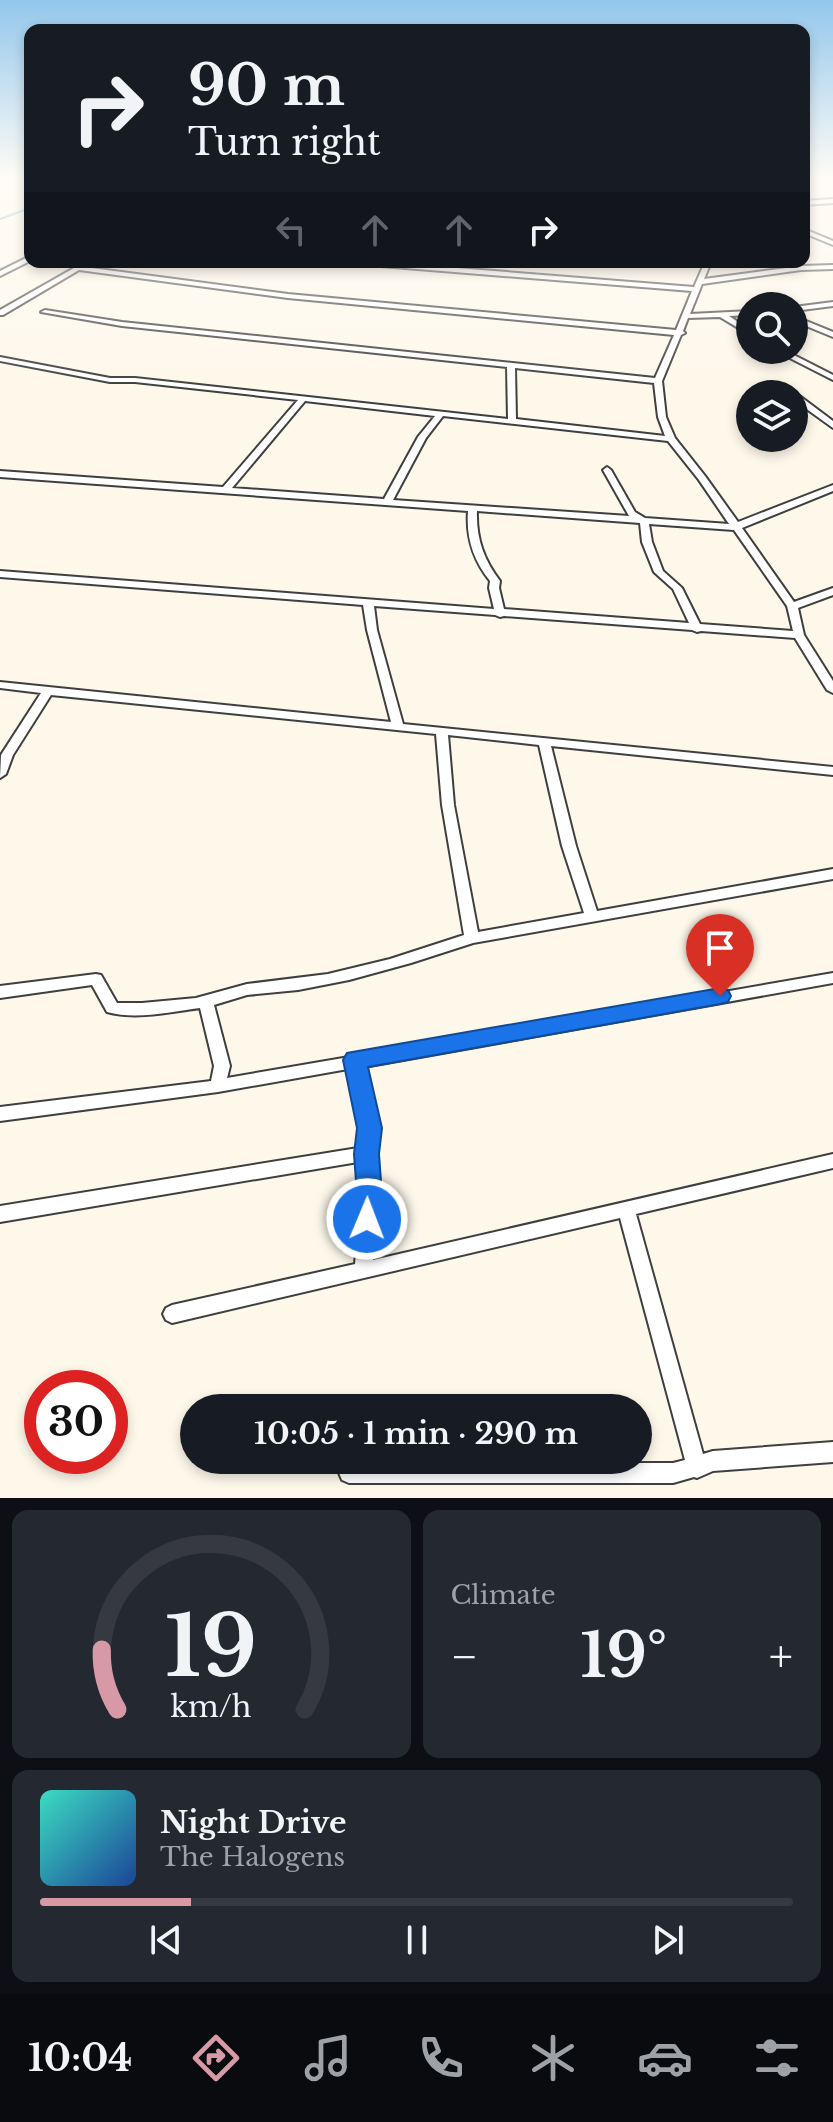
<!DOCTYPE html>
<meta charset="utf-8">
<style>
body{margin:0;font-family:"Libre Baskerville",serif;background:#242831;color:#f1f3f6;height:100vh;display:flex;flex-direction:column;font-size:30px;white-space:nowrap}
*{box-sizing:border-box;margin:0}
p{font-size:26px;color:#9ea1a6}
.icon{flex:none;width:44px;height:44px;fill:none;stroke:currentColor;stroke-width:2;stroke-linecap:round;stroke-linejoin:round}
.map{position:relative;height:1498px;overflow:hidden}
.drawer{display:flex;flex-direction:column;gap:12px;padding:12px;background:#0d0f14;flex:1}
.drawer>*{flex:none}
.guide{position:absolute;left:24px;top:24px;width:786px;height:244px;border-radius:16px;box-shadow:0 4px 12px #0003;background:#171b24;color:#f1f3f6;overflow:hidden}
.fabs{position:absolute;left:736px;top:292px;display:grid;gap:16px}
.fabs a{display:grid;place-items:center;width:72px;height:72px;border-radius:50%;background:#171b24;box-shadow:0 4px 12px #0003;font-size:40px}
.speed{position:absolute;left:24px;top:1370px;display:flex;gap:16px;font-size:40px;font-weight:700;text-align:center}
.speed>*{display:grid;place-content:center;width:104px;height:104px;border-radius:50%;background:#171b24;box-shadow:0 4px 12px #0003;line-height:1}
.speed .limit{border:12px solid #d22;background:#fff;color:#111}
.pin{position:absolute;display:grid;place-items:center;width:68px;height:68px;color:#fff;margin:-82px -34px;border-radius:50% 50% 50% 0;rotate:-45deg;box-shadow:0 0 8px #0007}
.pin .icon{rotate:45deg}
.me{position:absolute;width:88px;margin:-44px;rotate:1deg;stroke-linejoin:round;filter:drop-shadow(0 0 6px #0008)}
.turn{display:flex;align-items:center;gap:28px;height:168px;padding:0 32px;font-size:36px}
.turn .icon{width:104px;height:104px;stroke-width:2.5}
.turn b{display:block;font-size:56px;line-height:68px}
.lanes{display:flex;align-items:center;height:76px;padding:0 32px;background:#0003;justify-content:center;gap:40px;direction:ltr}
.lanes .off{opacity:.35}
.big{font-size:60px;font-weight:800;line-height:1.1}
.drawer .tile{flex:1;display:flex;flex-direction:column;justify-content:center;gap:12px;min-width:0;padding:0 28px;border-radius:16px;background:#242831}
.drawer .dial{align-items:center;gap:0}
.dial svg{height:208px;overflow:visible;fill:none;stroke:#363941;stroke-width:7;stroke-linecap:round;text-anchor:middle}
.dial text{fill:#f1f3f6;stroke:none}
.song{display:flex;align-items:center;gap:24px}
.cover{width:96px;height:96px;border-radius:12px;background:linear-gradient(135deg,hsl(170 70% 55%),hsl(220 70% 35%))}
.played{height:8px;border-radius:4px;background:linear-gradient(90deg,#d699a5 20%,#363941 20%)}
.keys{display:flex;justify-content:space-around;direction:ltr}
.heat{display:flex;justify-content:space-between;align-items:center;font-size:44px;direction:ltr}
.drawer .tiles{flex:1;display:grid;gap:12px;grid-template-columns:1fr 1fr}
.tile:last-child{grid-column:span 2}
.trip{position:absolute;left:180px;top:1394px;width:472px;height:80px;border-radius:40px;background:#171b24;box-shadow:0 4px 12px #0003;font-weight:800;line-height:80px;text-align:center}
.menu{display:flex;height:128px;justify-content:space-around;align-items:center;background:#090b0e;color:#9ea1a6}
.menu .icon{width:56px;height:56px}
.menu .current{color:#d699a5}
.menu b{font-size:36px;color:#f1f3f6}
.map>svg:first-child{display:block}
</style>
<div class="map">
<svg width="833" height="1498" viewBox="0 0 833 1498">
<rect width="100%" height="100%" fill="#fef8eb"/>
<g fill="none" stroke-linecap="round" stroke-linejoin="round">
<!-- stream -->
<path stroke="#3ea1c6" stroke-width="2" d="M0,219l30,-11"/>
<defs>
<path id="street" d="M833,199v4l-29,2v-4z
M804,229l29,12v4l-29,-12z
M30,256v5l-30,15v-5z
M353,262h28l313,25 11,-25h6l-7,17 97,-13 32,-1v4l-32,1 -99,14 -12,30 60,-3v4l-21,1 21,14v5l-30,-18 -32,1 -5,13 2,2 -4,2 -19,46 4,36 9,21 30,38 33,46 95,-37v6l-91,37 52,74 39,-14v7l-35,13 6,27 29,46v12l-6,-3 -32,-52 -94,-7 -4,1 -5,-2 -188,-14 -4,1 -5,-2 -121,-9 3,24 26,94 430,43v8l-282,-29 25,100 21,65 236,-42v10l-360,64 -62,20 -62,17 -51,10 -51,5 -33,10 16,61 -3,12 122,-21 6,-3 4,1 474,-82v10l-469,84 3,24 9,23 -2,40 3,41 -4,65 460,-106v14l-197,46 67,240 10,-3 120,-9v20l-120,9 -16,7 -3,-1 -21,6h-324l-7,-3 -3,-7 3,-7 7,-3h324l12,-3 -65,-242 -448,105 -6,-3 -3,-6 3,-6 6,-3 183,-41 6,-69 -3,-33 -358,60v-16l358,-58 2,-34 -9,-23 -3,-22 -130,23 -218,29v-14l211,-26 3,-15 -14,-58c-29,4 -65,12 -93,4l-15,-27 -92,13v-12l96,-12 5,1 16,28h25l54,-5 51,-14 81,-10 62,-15 74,-24 -22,-130 -6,-71 -385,-39 -38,60 -7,19 -6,4 1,-23 40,-62 -41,-5v-6l391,40 -24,-92 -4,-25 -363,-28v-6l494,38 -5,-21 1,-7c-17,-21 -24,-43 -22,-70l-468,-34v-6l223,16 75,-87 -163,-18h-25l-110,-21v-4l110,21h25l373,41 -1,-52 -385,-41 -81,-14 4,-2 77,12 533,56 19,-43 -386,-37 -209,-28 -76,45h-3v-5l81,-46 3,3 204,27 388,36 16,-39 -336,-27zM515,368l139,15 4,34 7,19 -149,-17zM305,401l130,15 -17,21 -34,62 -152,-11zM443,416l225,25 31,39 30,44 -84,-6 -10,-6 -24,-42 -4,-3 -4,3 26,46 -236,-16 33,-62zM477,511l163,12 2,19 12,30 19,17 16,34 -185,-14 -5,-21 1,-7c-16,-21 -24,-42 -23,-70zM649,524l85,6 53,76 6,25 -93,-7 -18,-36 -19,-17 -11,-29zM448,735l91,10 23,101 22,67 -106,19 -24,-127z
M833,302v4l-39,5v-4z
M794,316l39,16v5l-39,-16z
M774,350h10l49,25v5z
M792,394h5l36,27v7l-39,-28v-6z"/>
</defs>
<!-- street casing -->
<use href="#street" stroke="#3f3f3f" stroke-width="4"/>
<!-- street -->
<use href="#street" fill="#fff" fill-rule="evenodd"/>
</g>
<!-- sky -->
<linearGradient id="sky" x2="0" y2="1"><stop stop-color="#93c7ec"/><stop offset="0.46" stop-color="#fffcf6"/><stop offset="1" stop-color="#fffcf6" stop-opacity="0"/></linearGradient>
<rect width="833" height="388" fill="url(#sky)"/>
<!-- route -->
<path fill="#1a73e8" stroke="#114b97" stroke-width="2" d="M720,988l8,2 3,6 -3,6 -8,2 -352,63 14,61 -3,26 3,41 -6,32 -9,4 -9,-4 -4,-8 3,-24 -3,-41 3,-26 -14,-68 4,-7z"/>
</svg>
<div class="fabs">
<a><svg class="icon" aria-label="search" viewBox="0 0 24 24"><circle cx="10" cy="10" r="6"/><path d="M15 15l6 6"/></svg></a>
<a><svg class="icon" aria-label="layers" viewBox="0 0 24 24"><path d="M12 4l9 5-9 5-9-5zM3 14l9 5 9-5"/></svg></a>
</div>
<div class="speed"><div class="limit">30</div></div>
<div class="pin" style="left:720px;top:996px;background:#d93025"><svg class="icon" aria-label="arrive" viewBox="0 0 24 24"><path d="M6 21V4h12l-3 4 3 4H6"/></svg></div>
<svg class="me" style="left:367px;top:1219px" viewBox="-20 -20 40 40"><circle r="17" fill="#1a73e8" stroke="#fff" stroke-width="3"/><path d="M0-11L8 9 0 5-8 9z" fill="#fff"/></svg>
<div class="trip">10:05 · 1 min · 290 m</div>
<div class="guide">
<div class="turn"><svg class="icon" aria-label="right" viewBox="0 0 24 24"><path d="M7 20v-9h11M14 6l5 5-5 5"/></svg><div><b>90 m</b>Turn right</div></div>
<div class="lanes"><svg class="icon off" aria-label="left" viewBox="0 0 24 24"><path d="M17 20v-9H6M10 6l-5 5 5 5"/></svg><svg class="icon off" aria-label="ahead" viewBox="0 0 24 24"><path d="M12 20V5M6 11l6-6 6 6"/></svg><svg class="icon off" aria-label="ahead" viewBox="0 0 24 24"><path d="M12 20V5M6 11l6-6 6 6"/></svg><svg class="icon" aria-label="right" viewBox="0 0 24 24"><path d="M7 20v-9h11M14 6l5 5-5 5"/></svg></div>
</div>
</div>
<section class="drawer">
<div class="tiles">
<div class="tile dial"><svg viewBox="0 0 100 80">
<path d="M14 69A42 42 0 1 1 86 69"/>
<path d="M14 69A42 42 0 0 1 8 46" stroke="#d699a5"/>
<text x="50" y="56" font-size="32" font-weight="700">19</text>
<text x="50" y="72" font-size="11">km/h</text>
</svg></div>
<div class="tile"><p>Climate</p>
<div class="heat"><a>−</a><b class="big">19°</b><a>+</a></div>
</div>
<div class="tile">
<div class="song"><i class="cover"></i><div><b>Night Drive</b><p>The Halogens</p></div></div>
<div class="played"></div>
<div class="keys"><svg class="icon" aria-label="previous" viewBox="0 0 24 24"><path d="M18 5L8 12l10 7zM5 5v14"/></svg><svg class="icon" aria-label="pause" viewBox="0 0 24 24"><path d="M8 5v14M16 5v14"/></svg><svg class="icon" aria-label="next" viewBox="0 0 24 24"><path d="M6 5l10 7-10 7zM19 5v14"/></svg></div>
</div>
</div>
</section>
<nav class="menu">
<b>10:04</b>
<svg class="icon current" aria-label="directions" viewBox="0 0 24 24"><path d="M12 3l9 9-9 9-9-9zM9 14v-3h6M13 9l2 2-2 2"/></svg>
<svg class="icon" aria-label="music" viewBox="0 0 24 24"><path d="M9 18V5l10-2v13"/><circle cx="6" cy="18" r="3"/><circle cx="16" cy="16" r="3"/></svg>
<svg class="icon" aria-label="phone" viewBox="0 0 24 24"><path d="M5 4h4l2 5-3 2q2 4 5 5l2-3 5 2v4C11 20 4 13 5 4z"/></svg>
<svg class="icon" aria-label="climate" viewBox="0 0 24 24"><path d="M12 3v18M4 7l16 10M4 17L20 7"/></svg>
<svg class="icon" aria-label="car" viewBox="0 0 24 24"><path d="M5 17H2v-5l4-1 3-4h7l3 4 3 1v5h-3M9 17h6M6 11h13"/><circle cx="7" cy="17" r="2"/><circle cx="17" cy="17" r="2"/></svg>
<svg class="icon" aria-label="filters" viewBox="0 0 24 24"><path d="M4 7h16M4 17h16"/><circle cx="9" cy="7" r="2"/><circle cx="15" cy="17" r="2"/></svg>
</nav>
